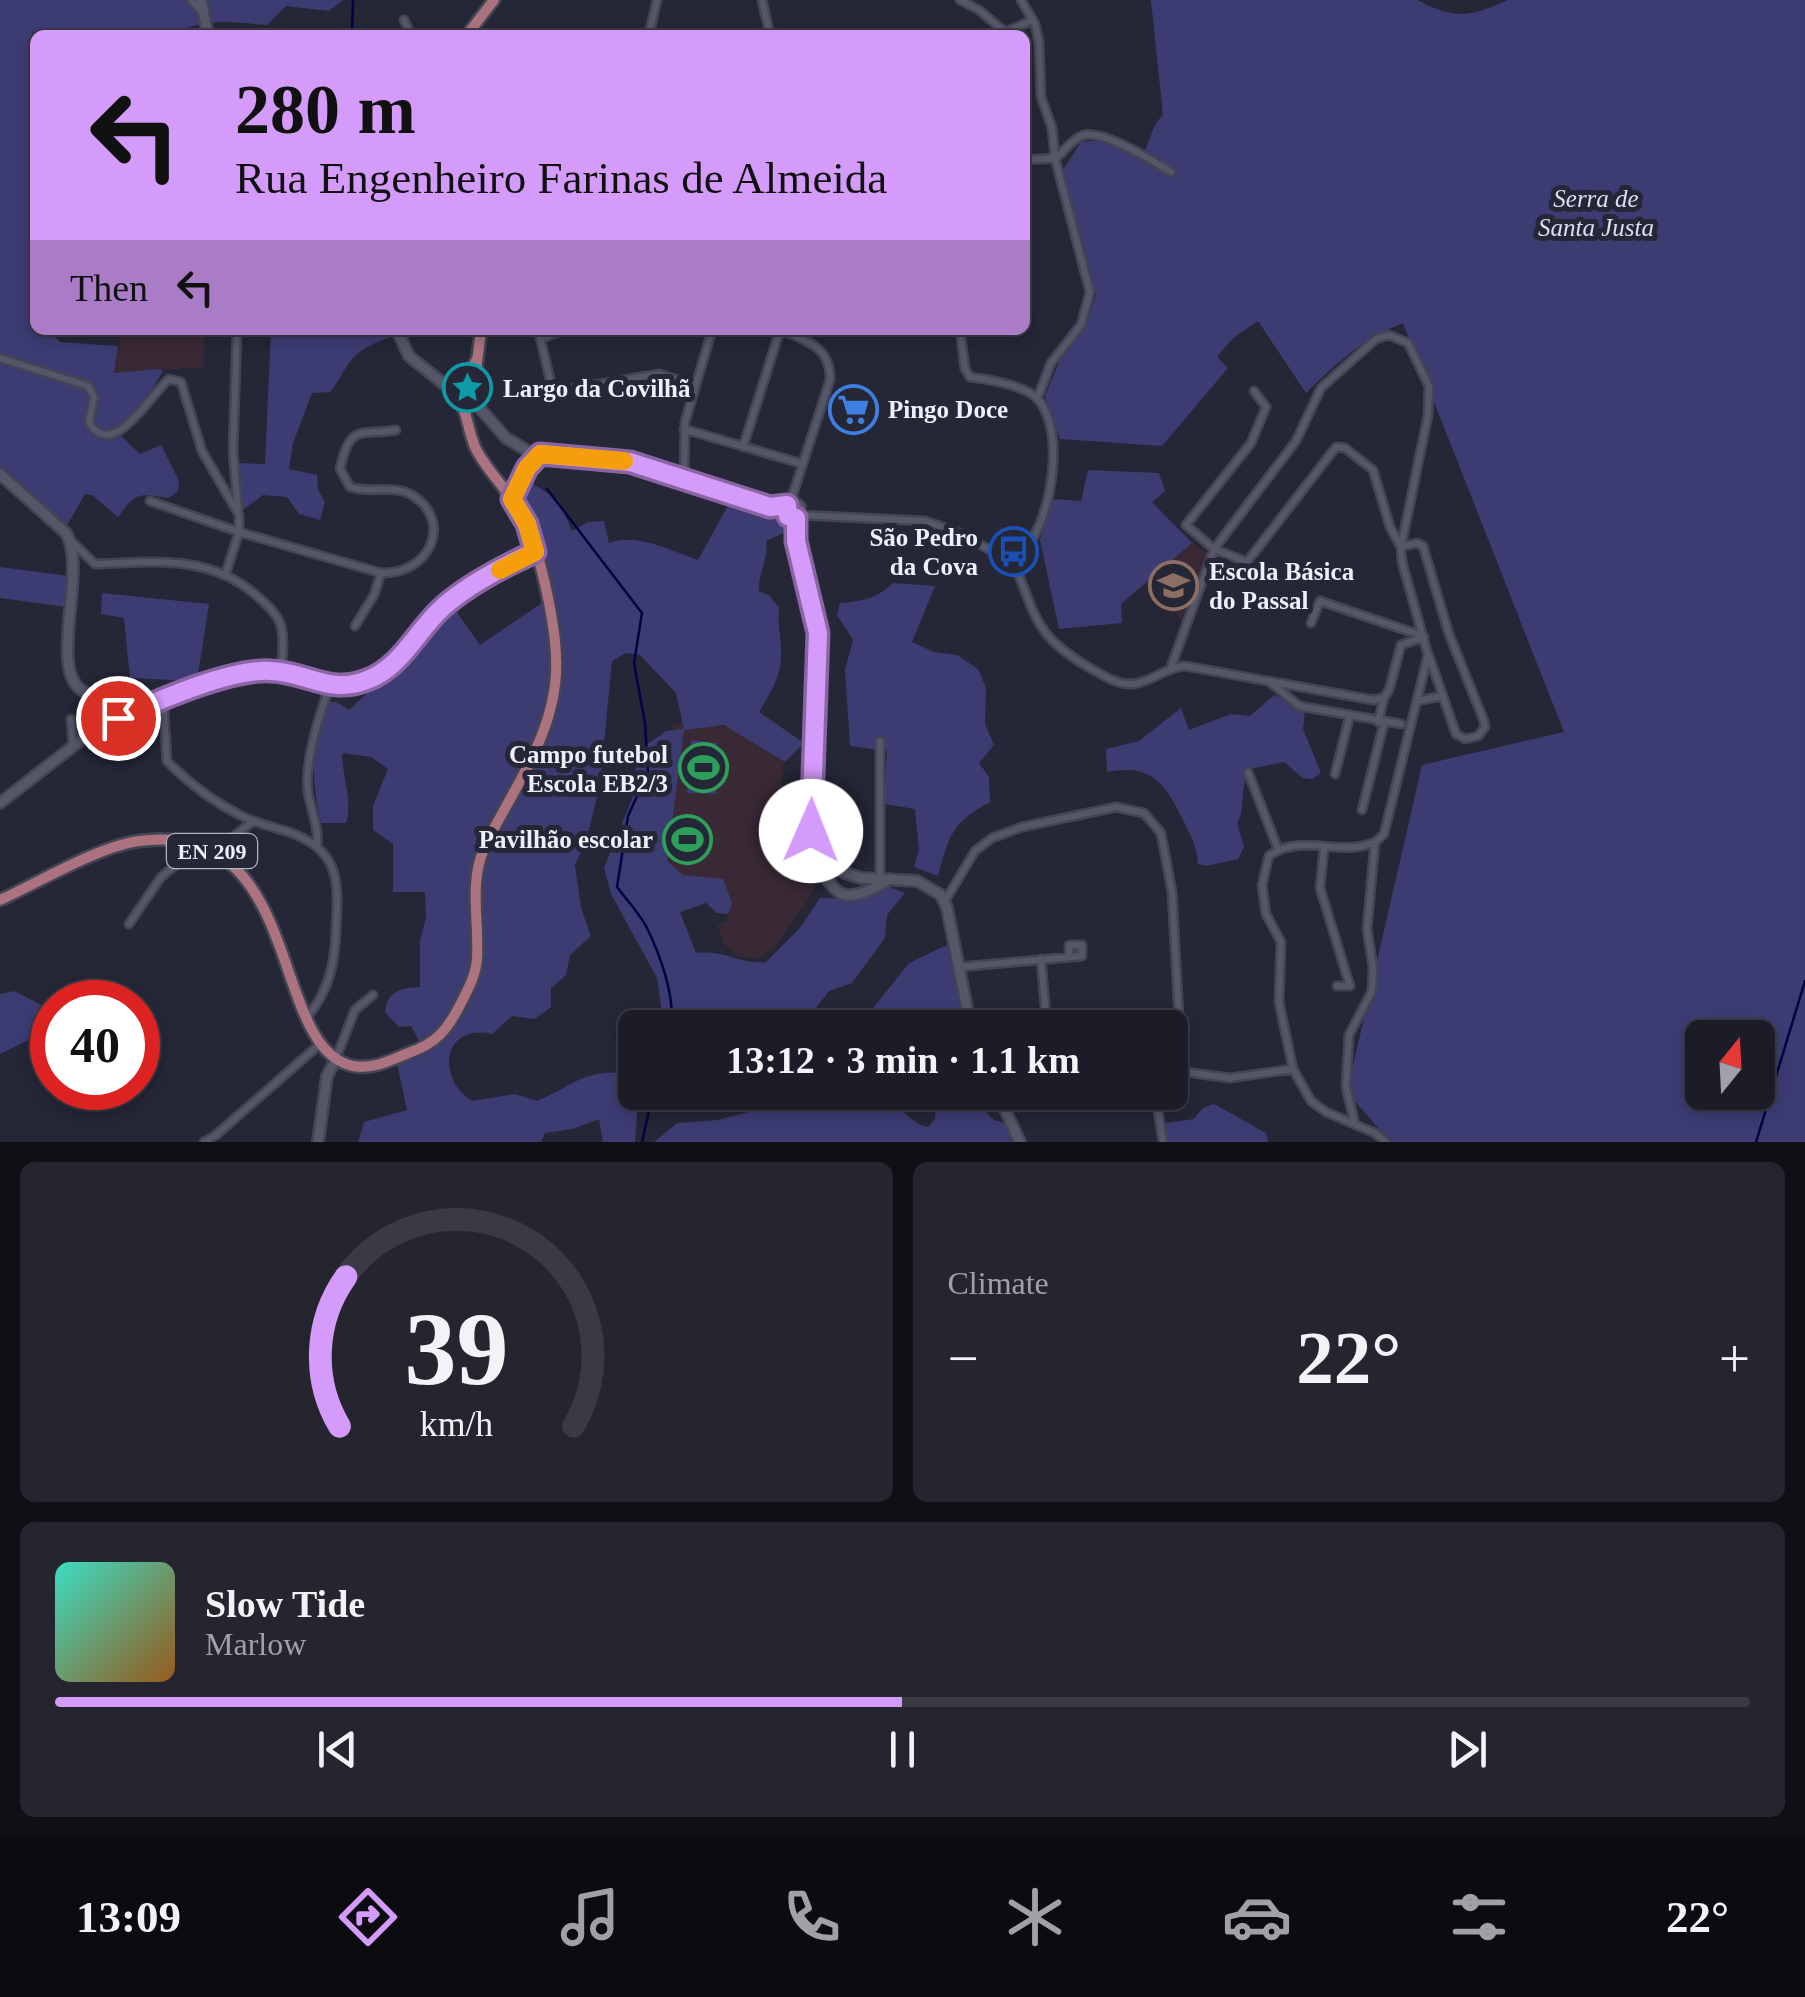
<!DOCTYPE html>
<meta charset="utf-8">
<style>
body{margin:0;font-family:"Times New Roman",serif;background:#252530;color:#f1f3f6;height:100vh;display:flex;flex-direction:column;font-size:38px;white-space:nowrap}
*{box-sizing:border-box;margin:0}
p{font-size:32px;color:#a0a1a8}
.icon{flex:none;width:55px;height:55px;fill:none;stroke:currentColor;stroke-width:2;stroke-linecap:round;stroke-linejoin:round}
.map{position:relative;height:1142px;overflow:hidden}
.panel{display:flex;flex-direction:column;gap:20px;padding:20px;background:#0f0f16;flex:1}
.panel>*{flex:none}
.banner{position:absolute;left:30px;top:30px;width:1000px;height:305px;border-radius:15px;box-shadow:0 5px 15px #0003,0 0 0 2px #3a3a45;background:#d59bfb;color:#111;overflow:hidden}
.needle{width:65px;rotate:18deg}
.fabs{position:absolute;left:1685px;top:1020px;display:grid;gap:20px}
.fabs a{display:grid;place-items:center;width:90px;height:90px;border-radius:15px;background:#1c1c28;box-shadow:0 5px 15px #0003,0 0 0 2px #3a3a45;font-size:50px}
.speed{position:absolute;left:30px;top:980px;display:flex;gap:20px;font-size:50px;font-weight:700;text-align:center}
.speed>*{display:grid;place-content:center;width:130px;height:130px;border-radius:50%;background:#1c1c28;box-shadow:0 5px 15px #0003,0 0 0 2px #3a3a45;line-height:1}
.speed .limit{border:15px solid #d22;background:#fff;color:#111}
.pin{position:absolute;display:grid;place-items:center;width:85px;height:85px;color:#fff;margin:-42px;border:5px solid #fff;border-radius:50%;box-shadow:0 2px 10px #0007}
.me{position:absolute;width:110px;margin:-55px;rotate:1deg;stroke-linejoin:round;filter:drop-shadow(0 0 8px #0008)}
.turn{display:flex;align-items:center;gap:35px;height:210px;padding:0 40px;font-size:45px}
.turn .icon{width:130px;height:130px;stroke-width:2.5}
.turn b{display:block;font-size:70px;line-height:85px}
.then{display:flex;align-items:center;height:95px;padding:0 40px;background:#0003;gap:20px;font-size:38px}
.big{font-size:75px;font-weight:700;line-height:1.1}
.panel .tile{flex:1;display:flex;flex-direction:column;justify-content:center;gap:15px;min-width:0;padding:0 35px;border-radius:15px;background:#252530}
.panel .dial{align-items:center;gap:0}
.dial svg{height:260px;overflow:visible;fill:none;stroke:#3a3a45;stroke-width:7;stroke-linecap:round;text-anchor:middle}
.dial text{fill:#f1f3f6;stroke:none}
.song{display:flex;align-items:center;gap:30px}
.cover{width:120px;height:120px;border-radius:15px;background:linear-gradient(135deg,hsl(170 70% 55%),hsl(30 70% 35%))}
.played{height:10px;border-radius:5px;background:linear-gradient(90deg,#d59bfb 50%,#3a3a45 50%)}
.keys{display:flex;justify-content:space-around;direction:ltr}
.heat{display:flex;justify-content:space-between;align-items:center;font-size:55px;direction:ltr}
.panel .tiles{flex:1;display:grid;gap:20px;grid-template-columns:1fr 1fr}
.tile:last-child{grid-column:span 2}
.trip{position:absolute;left:618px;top:1010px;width:570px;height:100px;border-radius:15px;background:#1c1c28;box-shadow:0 5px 15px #0003,0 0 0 2px #3a3a45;font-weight:700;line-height:100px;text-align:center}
.dock{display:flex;height:160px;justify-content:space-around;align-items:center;background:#0b0b10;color:#a0a1a8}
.dock .icon{width:70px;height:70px}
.dock .active{color:#d59bfb}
.dock b{font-size:45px;color:#f1f3f6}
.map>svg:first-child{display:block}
</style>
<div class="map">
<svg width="1805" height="1142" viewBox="0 0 1805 1142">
<rect width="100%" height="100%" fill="#252636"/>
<!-- education -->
<path fill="#392935" d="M123,330h82l-1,37 -91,6z
M1193,542l15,12 -26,67 -33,-42z
M673,723l57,4 53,34 -4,66 32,27 7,24 -5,14 -38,55 -16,11 -20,-1 -15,-13 -7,-19 10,-4 1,-13 -66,-30z"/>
<!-- green -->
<path fill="#3c3c73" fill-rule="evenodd" d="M0,0h343l-14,11 -43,-5 -19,19c-30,-2 -66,-9 -91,10h-141v295h14l11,12 58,4 -4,27 45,-4 4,2 -12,20 -34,41 23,22 21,-9 18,36 -1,10 -9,7c-31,-4 -32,-7 -51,19l-26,-22 -7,-1 -19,33 -53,-48 -11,6 -2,-6z
M1151,0h266c38,20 53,17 91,0h297v1142h-415l-43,-50 75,-327 142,-33 -161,-409c-42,17 -65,39 -97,70l-48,-72 -25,17 -16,19 11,11 -66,78 -102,-7 -15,-43 14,-34 29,-42 8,-26 -33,-124 18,-28c22,-4 40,5 58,17 12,-13 10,-31 24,-44zM1702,1038h56v54h-56z
M271,330h138c-18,7 -41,13 -55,27 -9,9 -15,25 -24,35l-18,1 -19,50 -4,26 28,6 1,15 7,12 -5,18 -21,-6 -12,-17 -24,-2 -20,15 -7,-47 29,1z
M1088,470l71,3 6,18 -13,11 40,41 -71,61 1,19 -63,6 -19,-89 12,-41 29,2z
M529,481l30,20 13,30 16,-9 16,-1 5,22c26,-11 64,8 89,17l33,-60 50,14 7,17 -22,10c3,19 -8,31 -7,50l11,5 9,12c-2,18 3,33 2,50 -1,21 -12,37 -22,54l45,31 -19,19 -61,-37 -40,5 -17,131 16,14 40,4 9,24 -4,11 -11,-1 -11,-10 -26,9 16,41c32,-3 43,12 70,9l34,-34 20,-30 37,1 25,-15 23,9 -18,22 -2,23 -33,45 -23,8 -13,17 -22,19h-130l-7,-49 -46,-84 -7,-26 28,-69 6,-48 28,-20 18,-2 -8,-36 -36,-38 -14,-2 -14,8 -12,124 -14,56 -11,24 6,43 10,28 -21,19 -4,20 -15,13v19l-16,12 -23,-3 -20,18c-51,-11 -55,46 -20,67l43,-7 22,7c42,-18 44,-31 93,-28l8,29 -3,40h-32l-4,-23 -26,10 -28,4 -4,9h-183l6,-20 43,-12 -10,-47 26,-15 -12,-22 -12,1 -14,-15c2,-22 17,-24 35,-25v-46l6,-23 -1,-26h-32v-48l-20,-14v-24l15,-37 -17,-12 -29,-4c0,22 11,49 4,70h-25c-9,-39 -12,-84 7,-121h8l13,8 38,-35 51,-67 11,-7 31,44 72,-49 -18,-70 -15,-25z
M0,567l69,9 -3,31 -66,-9z
M893,583l42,3 -23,56 22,10 23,3 21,14 8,19 -1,36 9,21 -15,18 10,14 1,25c-39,21 -41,34 -52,74l-24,-9 5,-17 -4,-41 -31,-5 3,-53 -37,-5 -5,-76 8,-30 -16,-25 3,-12c22,-2 37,-4 53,-20z
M102,593l107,11 -12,77 -67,-3 -6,-60 -23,-4z
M1274,695l31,14 -2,20 18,44 -9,6 -9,-1 -19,-16 -34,7c-12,20 -3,38 -13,54l7,24 -6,12 -32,7 -8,-2c-1,-18 -8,-30 -16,-46 -18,-37 -32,-54 -75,-46l-1,-23 33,-8 42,-33 8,22 42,-16 19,2z
M691,740l26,3 -1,51 -29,-1z
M678,819l23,3 -4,35 -22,-2z
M947,945l15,69 -5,10 -11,4 -88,-1 51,-64z
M14,991l35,18 3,4v8l-12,13 -40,20v-60z
M784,1092c20,1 83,-4 98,3 17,10 28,28 46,32l7,-8 2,-23 4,-3h29l22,26 15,5 6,18h-359l23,-19 40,-3 28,-7 18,-6z
M1214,1104l52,29 2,9h-101l-2,-19 29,-4 9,-11z"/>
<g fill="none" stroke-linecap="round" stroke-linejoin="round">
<!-- stream -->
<path stroke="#000444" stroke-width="2.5" d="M352,35l1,-35
M547,489l95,124 -8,50 11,60 3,49 -20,44 -11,71c9,12 21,25 29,39 13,26 31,73 24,102
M642,1142l11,-50
M1756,1142l49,-161"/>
<defs>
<path id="street" d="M191,0l12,13
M762,0l8,35
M960,0l19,10 26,22 28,-12
M1021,0l14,24 4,18 2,55 11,31 3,30 35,134 -9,33 -30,38 -14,36
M404,20l7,15
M649,35l8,-35
M1056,158c8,-7 16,-18 25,-22 19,-9 72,25 90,36
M1025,160l30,-2
M237,330l-4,121 5,58
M532,330l14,7 17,-7
M781,330c26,11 50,17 49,50l-40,123
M960,330l5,39 5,8c20,3 59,8 71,26 22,35 11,101 -8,135 -4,9 -13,17 -19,25
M540,337l13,55 106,-18 35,11
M0,358l88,28 6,11 -5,25c23,41 62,-28 80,-43l12,3 21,69 37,64v17l-89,-31
M1254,391l12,16 -15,36 -65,82 28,24 33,13 89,-115 9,1 28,22 17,57 11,20 16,-4 6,3 26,88 35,87 1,6 -7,9 -13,3 -9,-5 -27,-78
M684,429l119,35
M743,447l37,-117
M684,479l1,-57 27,-92
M512,498l15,-30 13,-14
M799,515l126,6 32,11 57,31
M73,543l22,21c59,-2 115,-10 162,32 10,9 20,17 24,30 4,15 1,32 0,47
M1014,563c23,56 21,73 76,105 14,8 27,17 43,16 20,-2 32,-17 52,-18l188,34 11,-2 5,-8 12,-45 23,-8
M226,573l13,-41 142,41c49,2 73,-52 31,-78 -20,-11 -42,-1 -62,-8l-10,-18c10,-47 21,-33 56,-39
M1311,623l9,-22 103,35
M355,626l19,-31 7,-22
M1171,667l43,-118 82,-108 25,-53 55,-49 13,-4 19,8 21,43 -1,29 -27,132 1,15 26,93 -44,179 -9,8 -8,87 6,38 -1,24 -23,44 -3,52 9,37
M1270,682l29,24 102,18
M1417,701l25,-5
M156,702l8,10 3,49c20,21 48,42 75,55 13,7 30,11 44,15 54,18 53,49 50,99 -1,33 -7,60 -28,86
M71,719l2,27
M1378,722l6,-24
M1248,772l30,77
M1335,774l15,-59
M1362,810l22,-87
M1375,842c-36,16 -74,-10 -106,14l-7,29 4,29 15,28 -2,60 14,67 18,32 15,11 49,21 11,9
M317,846c2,-19 -6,-35 -9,-54 -4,-29 12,-79 22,-107
M1324,848l-4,40 30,98h-13
M214,852l39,-31
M880,878v-137
M945,901l30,-50 17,-13 30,-11 94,-20 28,6 17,20 11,59 10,179
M129,924l32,-47 37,-30
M1041,959l6,69
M959,967l123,-11v-11h-13v12
M336,1058l19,-48 18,-15
M1170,1070l60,8 63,-9
M1155,1092l8,50
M893,1108l30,-16
M204,1142l12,-7 104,-91"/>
<path id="secondary" d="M201,0l7,35
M397,330l12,26 46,37
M470,402l7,3 29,33 25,15 99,9 156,51
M0,474l66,59c23,37 -22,144 21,160 18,7 42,6 61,11
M787,505l-1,8 33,120 -8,198 8,20 8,12 18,10 16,5 56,3 24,14 6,13 24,120
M783,506l11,-4 6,5 -2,10 -10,-1
M0,803l85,-66 33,-19 54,-22 70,-22 29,-3 72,17 40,-15 58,-64 19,-15 75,-42
M816,853c17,48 30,53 74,26
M997,1092l23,50
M318,1142l9,-66 9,-17"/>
<path id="primary" d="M467,35l27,-35
M461,400h13l6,-6 -4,-24 5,-40
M0,900c38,-17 99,-54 139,-59 167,-23 129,208 214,225 21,4 40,-7 58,-14 25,-9 36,-22 48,-45 8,-16 17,-31 18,-49 2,-32 -6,-67 3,-98 5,-17 15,-33 23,-48 27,-48 56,-98 53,-155 -1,-35 -18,-118 -36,-146 -13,-22 -33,-40 -44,-62 -9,-19 -8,-39 -21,-56l2,-12 13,-9 7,-13"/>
</defs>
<!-- street casing -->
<use href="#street" stroke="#444552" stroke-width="11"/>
<!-- secondary casing -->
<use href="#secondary" stroke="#444552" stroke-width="14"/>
<!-- primary casing -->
<use href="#primary" stroke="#444552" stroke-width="15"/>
<!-- street -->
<use href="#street" stroke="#555769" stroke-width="6"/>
<!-- secondary -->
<use href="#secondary" stroke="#555769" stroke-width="9"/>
<!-- primary -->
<use href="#primary" stroke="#ab737f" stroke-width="10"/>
</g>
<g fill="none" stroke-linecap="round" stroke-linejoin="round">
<defs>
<path id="route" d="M118,718c37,-16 113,-50 153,-47 36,1 58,24 96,9 35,-13 50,-50 76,-73 26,-23 61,-41 92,-55l-8,-28 -15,-25 15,-31 13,-14 90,8 140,45 17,-2 1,11 8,2v23l22,92 -7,198"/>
</defs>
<!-- route casing -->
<use href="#route" stroke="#8a65a3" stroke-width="25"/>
<!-- route -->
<use href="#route" stroke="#d59bfb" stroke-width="18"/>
<!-- slow -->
<path stroke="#f59e0b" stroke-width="18" d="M500,570l35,-18 -8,-28 -15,-25 15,-31 13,-14 84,7"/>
</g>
<!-- icons -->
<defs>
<symbol id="sight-ring" viewBox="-11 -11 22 22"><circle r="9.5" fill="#252636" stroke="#0f9aa8" stroke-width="1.5"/><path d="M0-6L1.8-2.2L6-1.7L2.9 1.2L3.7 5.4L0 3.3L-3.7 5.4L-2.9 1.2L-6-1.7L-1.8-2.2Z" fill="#0f9aa8"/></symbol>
<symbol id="supermarket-ring" viewBox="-11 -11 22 22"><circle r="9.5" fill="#252636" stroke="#3f7fe0" stroke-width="1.5"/><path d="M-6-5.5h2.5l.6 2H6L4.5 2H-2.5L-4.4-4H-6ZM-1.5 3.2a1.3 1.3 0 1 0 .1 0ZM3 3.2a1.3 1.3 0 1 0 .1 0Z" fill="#3f7fe0"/></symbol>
<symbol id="bus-ring" viewBox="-11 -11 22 22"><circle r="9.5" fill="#252636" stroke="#1a4fb4" stroke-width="1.5"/><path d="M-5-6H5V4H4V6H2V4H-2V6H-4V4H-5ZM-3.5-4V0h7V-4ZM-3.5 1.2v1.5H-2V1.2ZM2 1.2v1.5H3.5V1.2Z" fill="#1a4fb4"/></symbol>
<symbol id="school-ring" viewBox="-11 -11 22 22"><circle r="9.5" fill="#252636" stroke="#8d6e63" stroke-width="1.5"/><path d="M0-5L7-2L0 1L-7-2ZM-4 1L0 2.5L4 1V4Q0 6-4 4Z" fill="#8d6e63"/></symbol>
<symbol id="stadium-ring" viewBox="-11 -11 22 22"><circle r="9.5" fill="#252636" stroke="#2e9e5b" stroke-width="1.5"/><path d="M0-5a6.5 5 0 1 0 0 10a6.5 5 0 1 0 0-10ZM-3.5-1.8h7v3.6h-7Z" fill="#2e9e5b"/></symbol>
</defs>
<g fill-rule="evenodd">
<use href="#sight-ring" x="440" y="360" width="55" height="55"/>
<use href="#supermarket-ring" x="826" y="382" width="55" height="55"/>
<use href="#bus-ring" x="986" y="524" width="55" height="55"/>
<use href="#school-ring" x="1146" y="558" width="55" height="55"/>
<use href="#stadium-ring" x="676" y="740" width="55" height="55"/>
<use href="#stadium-ring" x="660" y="812" width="55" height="55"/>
</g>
<g text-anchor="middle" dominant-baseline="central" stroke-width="10" stroke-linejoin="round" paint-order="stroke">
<!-- shield labels -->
<rect fill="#252636" stroke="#b1b3bf" stroke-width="2.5" x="167" y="834" width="90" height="34" rx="8"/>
<g font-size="22" font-weight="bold" fill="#edeffa">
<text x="212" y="851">EN 209</text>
</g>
<!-- park labels -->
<g font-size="25" font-style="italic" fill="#dcdef4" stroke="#252636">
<text x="1596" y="198">Serra de<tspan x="1596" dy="29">Santa Justa</tspan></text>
</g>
<!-- poi labels -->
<g font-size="25" font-weight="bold" fill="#edeffa" stroke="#252636" text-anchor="start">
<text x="503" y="388">Largo da Covilhã</text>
<text x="888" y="409">Pingo Doce</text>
<text x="978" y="537" text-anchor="end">São Pedro<tspan x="978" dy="29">da Cova</tspan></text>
<text x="1209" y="571">Escola Básica<tspan x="1209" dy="29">do Passal</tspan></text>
<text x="668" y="754" text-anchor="end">Campo futebol<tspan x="668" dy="29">Escola EB2/3</tspan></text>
<text x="653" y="839" text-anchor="end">Pavilhão escolar</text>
</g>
</g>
</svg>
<div class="fabs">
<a><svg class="needle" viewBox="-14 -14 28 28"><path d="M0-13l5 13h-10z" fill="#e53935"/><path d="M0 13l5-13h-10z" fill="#a0a1a8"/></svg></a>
</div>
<div class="speed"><div class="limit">40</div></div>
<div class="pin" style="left:118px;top:718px;background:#d93025"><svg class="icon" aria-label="arrive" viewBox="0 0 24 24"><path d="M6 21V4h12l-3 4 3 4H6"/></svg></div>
<svg class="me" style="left:811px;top:831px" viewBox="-20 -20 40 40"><circle r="19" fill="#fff"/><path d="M0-13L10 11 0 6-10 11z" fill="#d59bfb"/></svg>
<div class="trip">13:12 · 3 min · 1.1 km</div>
<div class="banner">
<div class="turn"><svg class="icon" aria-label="left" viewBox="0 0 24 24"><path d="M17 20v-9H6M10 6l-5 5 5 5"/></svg><div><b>280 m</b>Rua Engenheiro Farinas de Almeida</div></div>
<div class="then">Then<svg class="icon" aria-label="left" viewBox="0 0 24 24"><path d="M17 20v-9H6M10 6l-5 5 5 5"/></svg></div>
</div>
</div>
<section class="panel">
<div class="tiles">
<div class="tile dial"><svg viewBox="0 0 100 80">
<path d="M14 69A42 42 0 1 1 86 69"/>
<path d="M14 69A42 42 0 0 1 16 23" stroke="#d59bfb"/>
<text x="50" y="56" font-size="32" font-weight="700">39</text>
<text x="50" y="72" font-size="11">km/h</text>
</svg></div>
<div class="tile"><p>Climate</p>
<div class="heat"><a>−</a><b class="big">22°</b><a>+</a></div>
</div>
<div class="tile">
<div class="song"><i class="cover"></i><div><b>Slow Tide</b><p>Marlow</p></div></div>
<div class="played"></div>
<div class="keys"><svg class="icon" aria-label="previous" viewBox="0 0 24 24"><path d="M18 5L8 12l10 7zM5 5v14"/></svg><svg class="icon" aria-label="pause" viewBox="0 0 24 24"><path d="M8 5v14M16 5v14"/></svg><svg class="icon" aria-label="next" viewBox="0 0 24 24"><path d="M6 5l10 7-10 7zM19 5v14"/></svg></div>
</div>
</div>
</section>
<nav class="dock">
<b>13:09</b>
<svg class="icon active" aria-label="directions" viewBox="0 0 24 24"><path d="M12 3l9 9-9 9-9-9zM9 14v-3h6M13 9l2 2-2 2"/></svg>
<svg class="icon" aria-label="music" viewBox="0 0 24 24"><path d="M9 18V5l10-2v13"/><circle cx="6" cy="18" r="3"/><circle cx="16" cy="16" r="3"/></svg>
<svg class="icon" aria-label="phone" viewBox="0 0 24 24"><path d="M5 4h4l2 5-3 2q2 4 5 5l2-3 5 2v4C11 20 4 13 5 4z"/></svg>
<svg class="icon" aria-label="climate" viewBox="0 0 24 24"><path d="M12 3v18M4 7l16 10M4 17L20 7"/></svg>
<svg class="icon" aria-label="car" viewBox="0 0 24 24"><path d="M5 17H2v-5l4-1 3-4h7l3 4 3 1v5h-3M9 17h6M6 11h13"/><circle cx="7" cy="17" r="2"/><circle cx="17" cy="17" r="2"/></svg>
<svg class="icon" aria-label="filters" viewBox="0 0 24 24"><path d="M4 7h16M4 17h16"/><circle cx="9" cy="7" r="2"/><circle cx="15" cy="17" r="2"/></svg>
<b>22°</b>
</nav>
